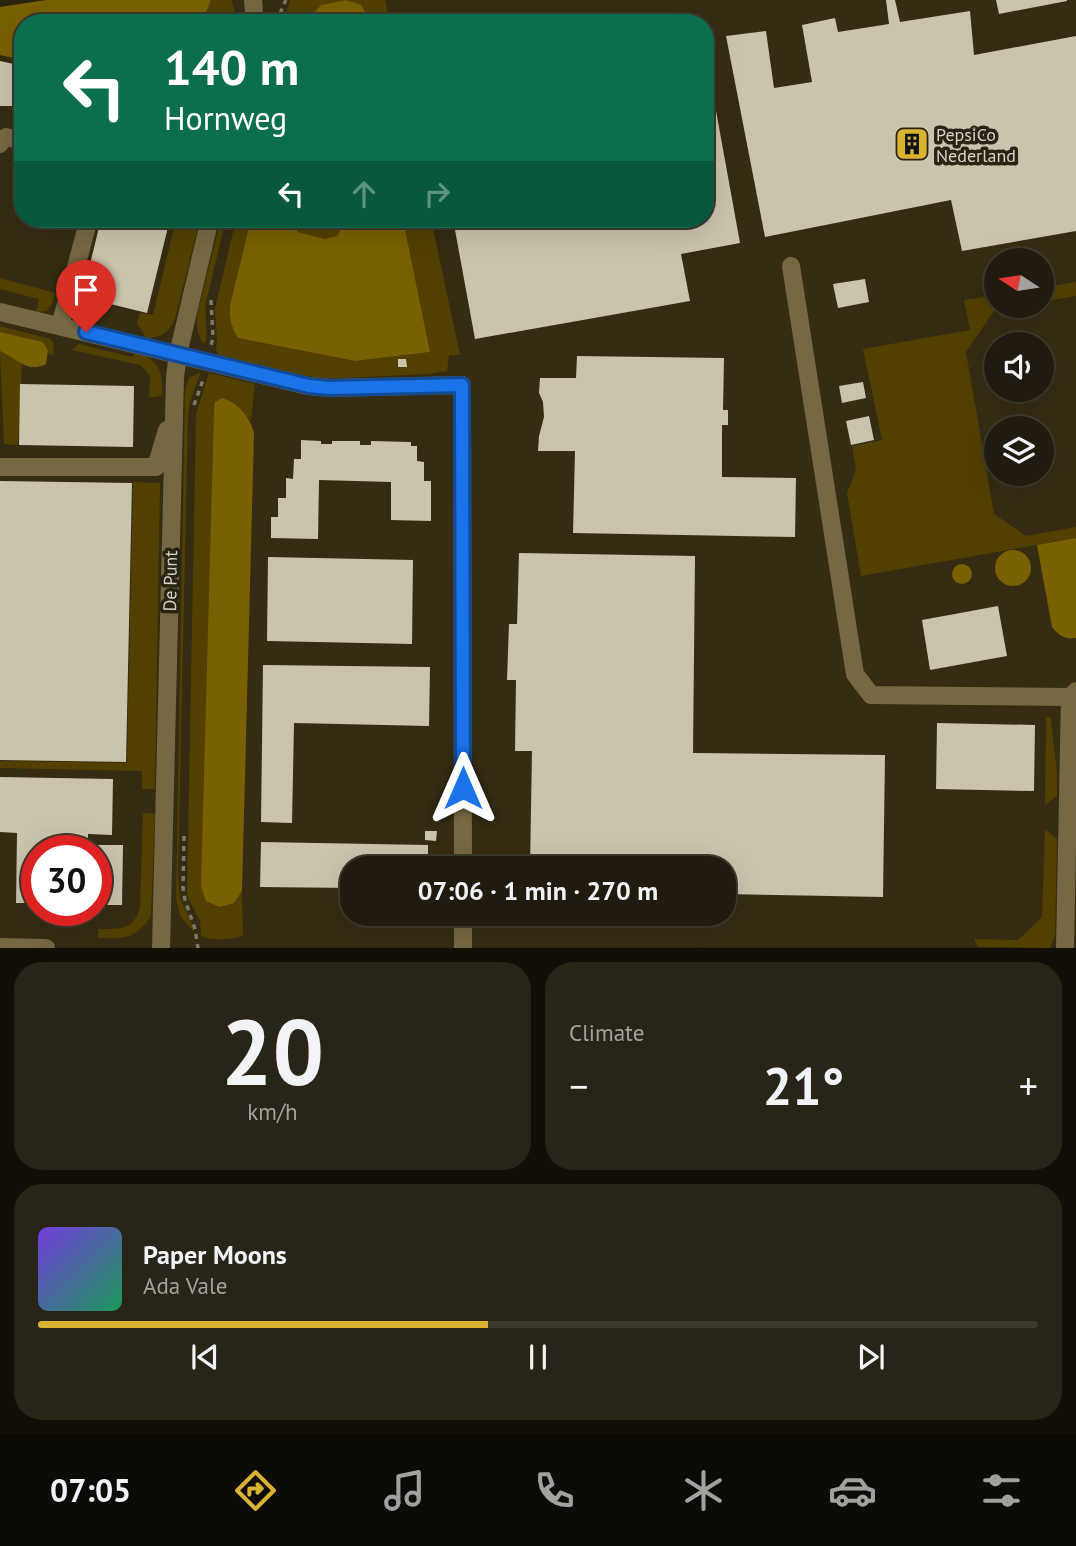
<!DOCTYPE html>
<meta charset="utf-8">
<style>
body{margin:0;font-family:"PT Sans",sans-serif;background:#282417;color:#f1f3f6;height:100vh;display:flex;flex-direction:column;font-size:26px;white-space:nowrap}
*{box-sizing:border-box;margin:0}
p{font-size:23px;color:#a2a19e}
.icon{flex:none;width:38px;height:38px;fill:none;stroke:currentColor;stroke-width:2;stroke-linecap:round;stroke-linejoin:round}
.map{position:relative;height:948px;overflow:hidden}
.details{display:flex;flex-direction:column;gap:14px;padding:14px;background:#120f08;flex:1}
.details>*{flex:none}
.top-card{position:absolute;left:14px;top:14px;width:700px;height:214px;border-radius:28px;box-shadow:0 7px 28px #0002,0 0 0 2px #3d392e;background:#0b6e4f;color:#fff;overflow:hidden}
.needle{width:46px;rotate:282deg}
.buttons{position:absolute;left:984px;top:248px;display:grid;gap:14px}
.buttons a{display:grid;place-items:center;width:70px;height:70px;border-radius:50%;background:#201b0e;box-shadow:0 7px 28px #0002,0 0 0 2px #3d392e;font-size:35px}
.speed{position:absolute;left:21px;top:835px;display:flex;gap:14px;font-size:35px;font-weight:700;text-align:center}
.speed>*{display:grid;place-content:center;width:91px;height:91px;border-radius:50%;background:#201b0e;box-shadow:0 7px 28px #0002,0 0 0 2px #3d392e;line-height:1}
.speed .limit{border:10px solid #d22;background:#fff;color:#111}
.pin{position:absolute;display:grid;place-items:center;width:60px;height:60px;color:#fff;margin:-72px -30px;border-radius:50% 50% 50% 0;rotate:-45deg;box-shadow:0 0 7px #0007}
.pin .icon{rotate:45deg}
.me{position:absolute;width:77px;margin:-38px;rotate:0deg;stroke-linejoin:round;filter:drop-shadow(0 0 5px #0008)}
.turn{display:flex;align-items:center;gap:24px;height:147px;padding:0 35px;font-size:32px}
.turn .icon{width:91px;height:91px;stroke-width:2.5}
.turn b{display:block;font-size:49px;line-height:60px}
.lanes{display:flex;align-items:center;height:66px;padding:0 35px;background:#0003;justify-content:center;gap:35px;direction:ltr}
.lanes .off{opacity:.35}
.big{font-size:52px;font-weight:600;line-height:1.1}
.details .widget{flex:1;display:flex;flex-direction:column;justify-content:center;gap:10px;min-width:0;padding:0 24px;border-radius:28px;background:#282417}
.details .dial{align-items:center;gap:0}
.dial b{font-size:91px;line-height:1}
.song{display:flex;align-items:center;gap:21px}
.cover{width:84px;height:84px;border-radius:10px;background:linear-gradient(135deg,hsl(260 70% 55%),hsl(150 70% 35%))}
.played{height:7px;border-radius:4px;background:linear-gradient(90deg,#dab333 45%,#3d392e 45%)}
.keys{display:flex;justify-content:space-around;direction:ltr}
.heat{display:flex;justify-content:space-between;align-items:center;font-size:38px;direction:ltr}
.details .tiles{flex:1;display:grid;gap:14px;grid-template-columns:1fr 1fr}
.widget:last-child{grid-column:span 2}
.trip{position:absolute;left:340px;top:856px;width:396px;height:70px;border-radius:28px;background:#201b0e;box-shadow:0 7px 28px #0002,0 0 0 2px #3d392e;font-weight:600;line-height:70px;text-align:center}
.tabs{display:flex;height:112px;justify-content:space-around;align-items:center;background:#0d0b06;color:#a2a19e}
.tabs .icon{width:49px;height:49px}
.tabs .selected{color:#dab333}
.tabs b{font-size:32px;color:#f1f3f6}
.map>svg:first-child{display:block}
</style>
<div class="map">
<svg width="1076" height="948" viewBox="0 0 1076 948">
<rect width="100%" height="100%" fill="#2a2412"/>
<!-- built -->
<path fill="#352c13" fill-rule="evenodd" d="M182,0h894v947h-1076v-919l23,-3v194h682v-196h-662zM996,261h45v45h-45zM996,345h45v45h-45zM996,429h45v45h-45zM37,850h59v60h-59zM352,868h371v46h-371z"/>
<!-- green -->
<path fill="#524000" d="M210,0h21l3,8 2,15h-38l7,-8z
M290,0h56l-25,5 -17,18h-21z
M347,0h38l5,23h-20c-3,-15 -10,-18 -23,-23z
M176,219h24l-25,100c-6,13 -14,19 -29,19l-9,-15 3,-10 13,2z
M221,219h5l-20,83c-2,14 3,28 -1,41h-2c-6,-9 -6,-17 -6,-28z
M236,219h15l-21,86c-1,13 1,22 8,33l117,23 75,-9 -27,-133h28l29,136h-11l-2,16 -18,3 -109,5 -100,-22 -4,-6 1,-11 -2,-31z
M296,219h46l1,6 -6,11 -12,3 -27,-7 -3,-6z
M0,278l55,15 -3,11 -5,7 -11,1 3,-13 -39,-10z
M1076,282v14l-35,6v-14z
M996,295v11h23l-25,5 -28,41 28,162 32,22 50,-9v11l-215,38 -14,-83 9,-23 -4,-24 30,-6 -19,-91 107,-19 -6,-30z
M0,326l51,13 3,5 -1,11 -6,-2 1,-3 -5,-8 -43,-10z
M79,344l53,13 4,-4c24,6 27,20 26,42l-5,2h-8c0,-17 6,-20 -9,-32l-68,-15z
M0,351l11,5 11,9 -4,80 -14,-1z
M201,372l-11,30 -2,13 -10,461 2,22 12,26 2,8 -14,-16 -4,-17 9,-509 4,-12z
M209,373l46,11 -4,37 -9,-10 -13,-10 -2,504 15,-14 1,45c-14,3 -29,6 -42,0l-1,-15 -13,-25 9,-482z
M133,482l27,1 -5,306h-13v-18l-142,-3v-7l127,2z
M1046,717h4l1,4 6,52v23l-12,9z
M143,813l12,1 -4,102c-15,23 -27,23 -53,22v-9c21,0 35,2 42,-21z
M1045,829l12,10 -2,97 -5,12 -71,-1 -4,-5v-3l43,1 24,-23z"/>
<!-- water -->
<path fill="#796000" d="M46,0h164v2l-5,13 -7,8h-175v31l-2,6 -21,-5v-48z
M346,0l15,5 8,13 1,5h-66l17,-18z
M251,219h45l-1,7 3,6 27,7 12,-3 6,-11 -1,-6h61l27,133 -75,9 -117,-23c-7,-11 -9,-20 -8,-33z
M0,332l43,10 5,8 -2,14c-18,10 -30,-6 -46,-13z
M222,398c17,5 28,19 32,35l-12,458 -8,12 -14,4 -14,-6 -5,-15 13,-475 1,-9z
M1076,538v100c-11,2 -18,-3 -24,-11l-15,-82z
M995 568a18 18 0 1 1 36 0a18 18 0 1 1-36 0Z
M952 574a10 10 0 1 1 20 0a10 10 0 1 1-20 0Z"/>
<!-- building -->
<path fill="#cac3ad" d="M886,0h9l5,22 70,-11 4,44 102,-19v195l-114,20 -11,-51 -186,37 -39,-201 40,-5 8,57 38,-6 -10,-57 33,-7 3,14 51,-8z
M996,0h71v1l-68,13z
M0,61l23,5v56l-6,-1 3,-15h-20z
M705,61h2l33,182 -59,11 9,47 -215,38 -22,-120h252z
M101,219h69l-23,94 -65,-16z
M865,279l4,23 -31,6 -5,-24z
M577,356l147,2 -1,52h5v15h-6v52l74,1 -1,59 -222,-4 2,-82h-37l1,-15 5,-19 -1,-15 -4,-9 1,-15h36z
M398,359h8l1,8h-9z
M863,382l3,16 -24,5 -3,-17z
M20,384l114,2 -1,61 -114,-2z
M869,416l5,24 -23,5 -5,-24z
M301,440l20,1v3h11v-3h28v4h11v-4l40,1v4h6v15l7,1v19h7v40l-40,-1v-38l-72,-2 -1,59 -47,-1v-21h7v-19h8v-20l7,1 1,-20h7z
M0,481l132,2 -6,279 -126,-2z
M519,553l176,3 -2,197 192,2 -2,142 -160,-3v-26h-193l2,-117h-17l1,-71h-9l2,-56h8z
M268,557l145,3 -1,84 -145,-3z
M998,606l9,50 -77,14 -8,-50z
M263,665l167,2 -1,59 -135,-3 -2,100 -31,-1z
M937,723l98,2 -1,66 -98,-2z
M0,777l113,2 -1,56 -24,-1v11h35l-1,60h-25l-1,-55h-59v53h-21l1,-70 -17,-1z
M425,831h12l-1,10 -11,-1z
M261,842l167,3v23h-76v20l-92,-1z
M530,914h71v6l-72,-1z"/>
<g fill="none" stroke-linecap="round" stroke-linejoin="round">
<!-- path -->
<path stroke="#7e796a" stroke-width="3.5" stroke-dasharray="5 5" stroke-linecap="butt" d="M278,23l4,-15 4,-8
M211,300l2,38 -2,7
M194,405l9,-25
M184,836l-1,52 2,12 10,29 3,19"/>
<!-- minor -->
<path stroke="#766842" stroke-width="18" d="M253,0l2,23
M0,144l1,-3 5,-4 17,4
M791,266l64,408 16,21 199,2 6,-6
M0,312l308,74 22,2 132,-3 1,483
M60,326l29,-107
M0,467h156l11,-37
M463,914v34
M0,947l46,1
M161,948l14,-571 3,-23 32,-135
M1065,948l5,-251"/>
</g>
<g fill="none" stroke-linecap="round" stroke-linejoin="round">
<defs>
<path id="route" d="M86,332l223,54 21,2 132,-3 1,403"/>
</defs>
<!-- route casing -->
<use href="#route" stroke="#114b97" stroke-width="18"/>
<!-- route -->
<use href="#route" stroke="#1a73e8" stroke-width="12"/>
</g>
<!-- icons -->
<defs>
<symbol id="building-square" viewBox="-11 -11 22 22"><rect x="-9" y="-9" width="18" height="18" rx="4" fill="#dab333" stroke="#2a2412"/><path d="M-4-6H4V6H1V3H-1V6H-4ZM-2.5-4.3h1.7v1.8h-1.7ZM.8-4.3h1.7v1.8H.8ZM-2.5-1h1.7V.8h-1.7ZM.8-1h1.7V.8H.8Z" fill="#111"/></symbol>
</defs>
<g fill-rule="evenodd">
<use href="#building-square" x="893" y="125" width="38" height="38"/>
</g>
<g text-anchor="middle" dominant-baseline="central" stroke-width="7" stroke-linejoin="round" paint-order="stroke">
<!-- poi labels -->
<g font-size="18" fill="#d7d3c8" stroke="#2a2412" text-anchor="start">
<text x="936" y="134">PepsiCo<tspan x="936" dy="21">Nederland</tspan></text>
</g>
<!-- street labels -->
<g font-size="18" fill="#d7d3c8" stroke="#2a2412">
<text transform="translate(170 581) rotate(-89)">De Punt</text>
</g>
</g>
</svg>
<div class="buttons">
<a><svg class="needle" viewBox="-14 -14 28 28"><path d="M0-13l5 13h-10z" fill="#e53935"/><path d="M0 13l5-13h-10z" fill="#a2a19e"/></svg></a>
<a><svg class="icon" aria-label="sound" viewBox="0 0 24 24"><path d="M4 9h4l5-4v14l-5-4H4zM17 9q2 3 0 6"/></svg></a>
<a><svg class="icon" aria-label="layers" viewBox="0 0 24 24"><path d="M12 4l9 5-9 5-9-5zM3 14l9 5 9-5"/></svg></a>
</div>
<div class="speed"><div class="limit">30</div></div>
<div class="pin" style="left:86px;top:332px;background:#d93025"><svg class="icon" aria-label="arrive" viewBox="0 0 24 24"><path d="M6 21V4h12l-3 4 3 4H6"/></svg></div>
<svg class="me" style="left:463px;top:788px" viewBox="-20 -20 40 40"><path d="M0-17L14 15 0 8-14 15z" fill="#1a73e8" stroke="#fff" stroke-width="4"/></svg>
<div class="trip">07:06 · 1 min · 270 m</div>
<div class="top-card">
<div class="turn"><svg class="icon" aria-label="left" viewBox="0 0 24 24"><path d="M17 20v-9H6M10 6l-5 5 5 5"/></svg><div><b>140 m</b>Hornweg</div></div>
<div class="lanes"><svg class="icon" aria-label="left" viewBox="0 0 24 24"><path d="M17 20v-9H6M10 6l-5 5 5 5"/></svg><svg class="icon off" aria-label="ahead" viewBox="0 0 24 24"><path d="M12 20V5M6 11l6-6 6 6"/></svg><svg class="icon off" aria-label="right" viewBox="0 0 24 24"><path d="M7 20v-9h11M14 6l5 5-5 5"/></svg></div>
</div>
</div>
<section class="details">
<div class="tiles">
<div class="widget dial"><b>20</b><p>km/h</p></div>
<div class="widget"><p>Climate</p>
<div class="heat"><a>−</a><b class="big">21°</b><a>+</a></div>
</div>
<div class="widget">
<div class="song"><i class="cover"></i><div><b>Paper Moons</b><p>Ada Vale</p></div></div>
<div class="played"></div>
<div class="keys"><svg class="icon" aria-label="previous" viewBox="0 0 24 24"><path d="M18 5L8 12l10 7zM5 5v14"/></svg><svg class="icon" aria-label="pause" viewBox="0 0 24 24"><path d="M8 5v14M16 5v14"/></svg><svg class="icon" aria-label="next" viewBox="0 0 24 24"><path d="M6 5l10 7-10 7zM19 5v14"/></svg></div>
</div>
</div>
</section>
<nav class="tabs">
<b>07:05</b>
<svg class="icon selected" aria-label="directions" viewBox="0 0 24 24"><path d="M12 3l9 9-9 9-9-9zM9 14v-3h6M13 9l2 2-2 2"/></svg>
<svg class="icon" aria-label="music" viewBox="0 0 24 24"><path d="M9 18V5l10-2v13"/><circle cx="6" cy="18" r="3"/><circle cx="16" cy="16" r="3"/></svg>
<svg class="icon" aria-label="phone" viewBox="0 0 24 24"><path d="M5 4h4l2 5-3 2q2 4 5 5l2-3 5 2v4C11 20 4 13 5 4z"/></svg>
<svg class="icon" aria-label="climate" viewBox="0 0 24 24"><path d="M12 3v18M4 7l16 10M4 17L20 7"/></svg>
<svg class="icon" aria-label="car" viewBox="0 0 24 24"><path d="M5 17H2v-5l4-1 3-4h7l3 4 3 1v5h-3M9 17h6M6 11h13"/><circle cx="7" cy="17" r="2"/><circle cx="17" cy="17" r="2"/></svg>
<svg class="icon" aria-label="filters" viewBox="0 0 24 24"><path d="M4 7h16M4 17h16"/><circle cx="9" cy="7" r="2"/><circle cx="15" cy="17" r="2"/></svg>
</nav>
